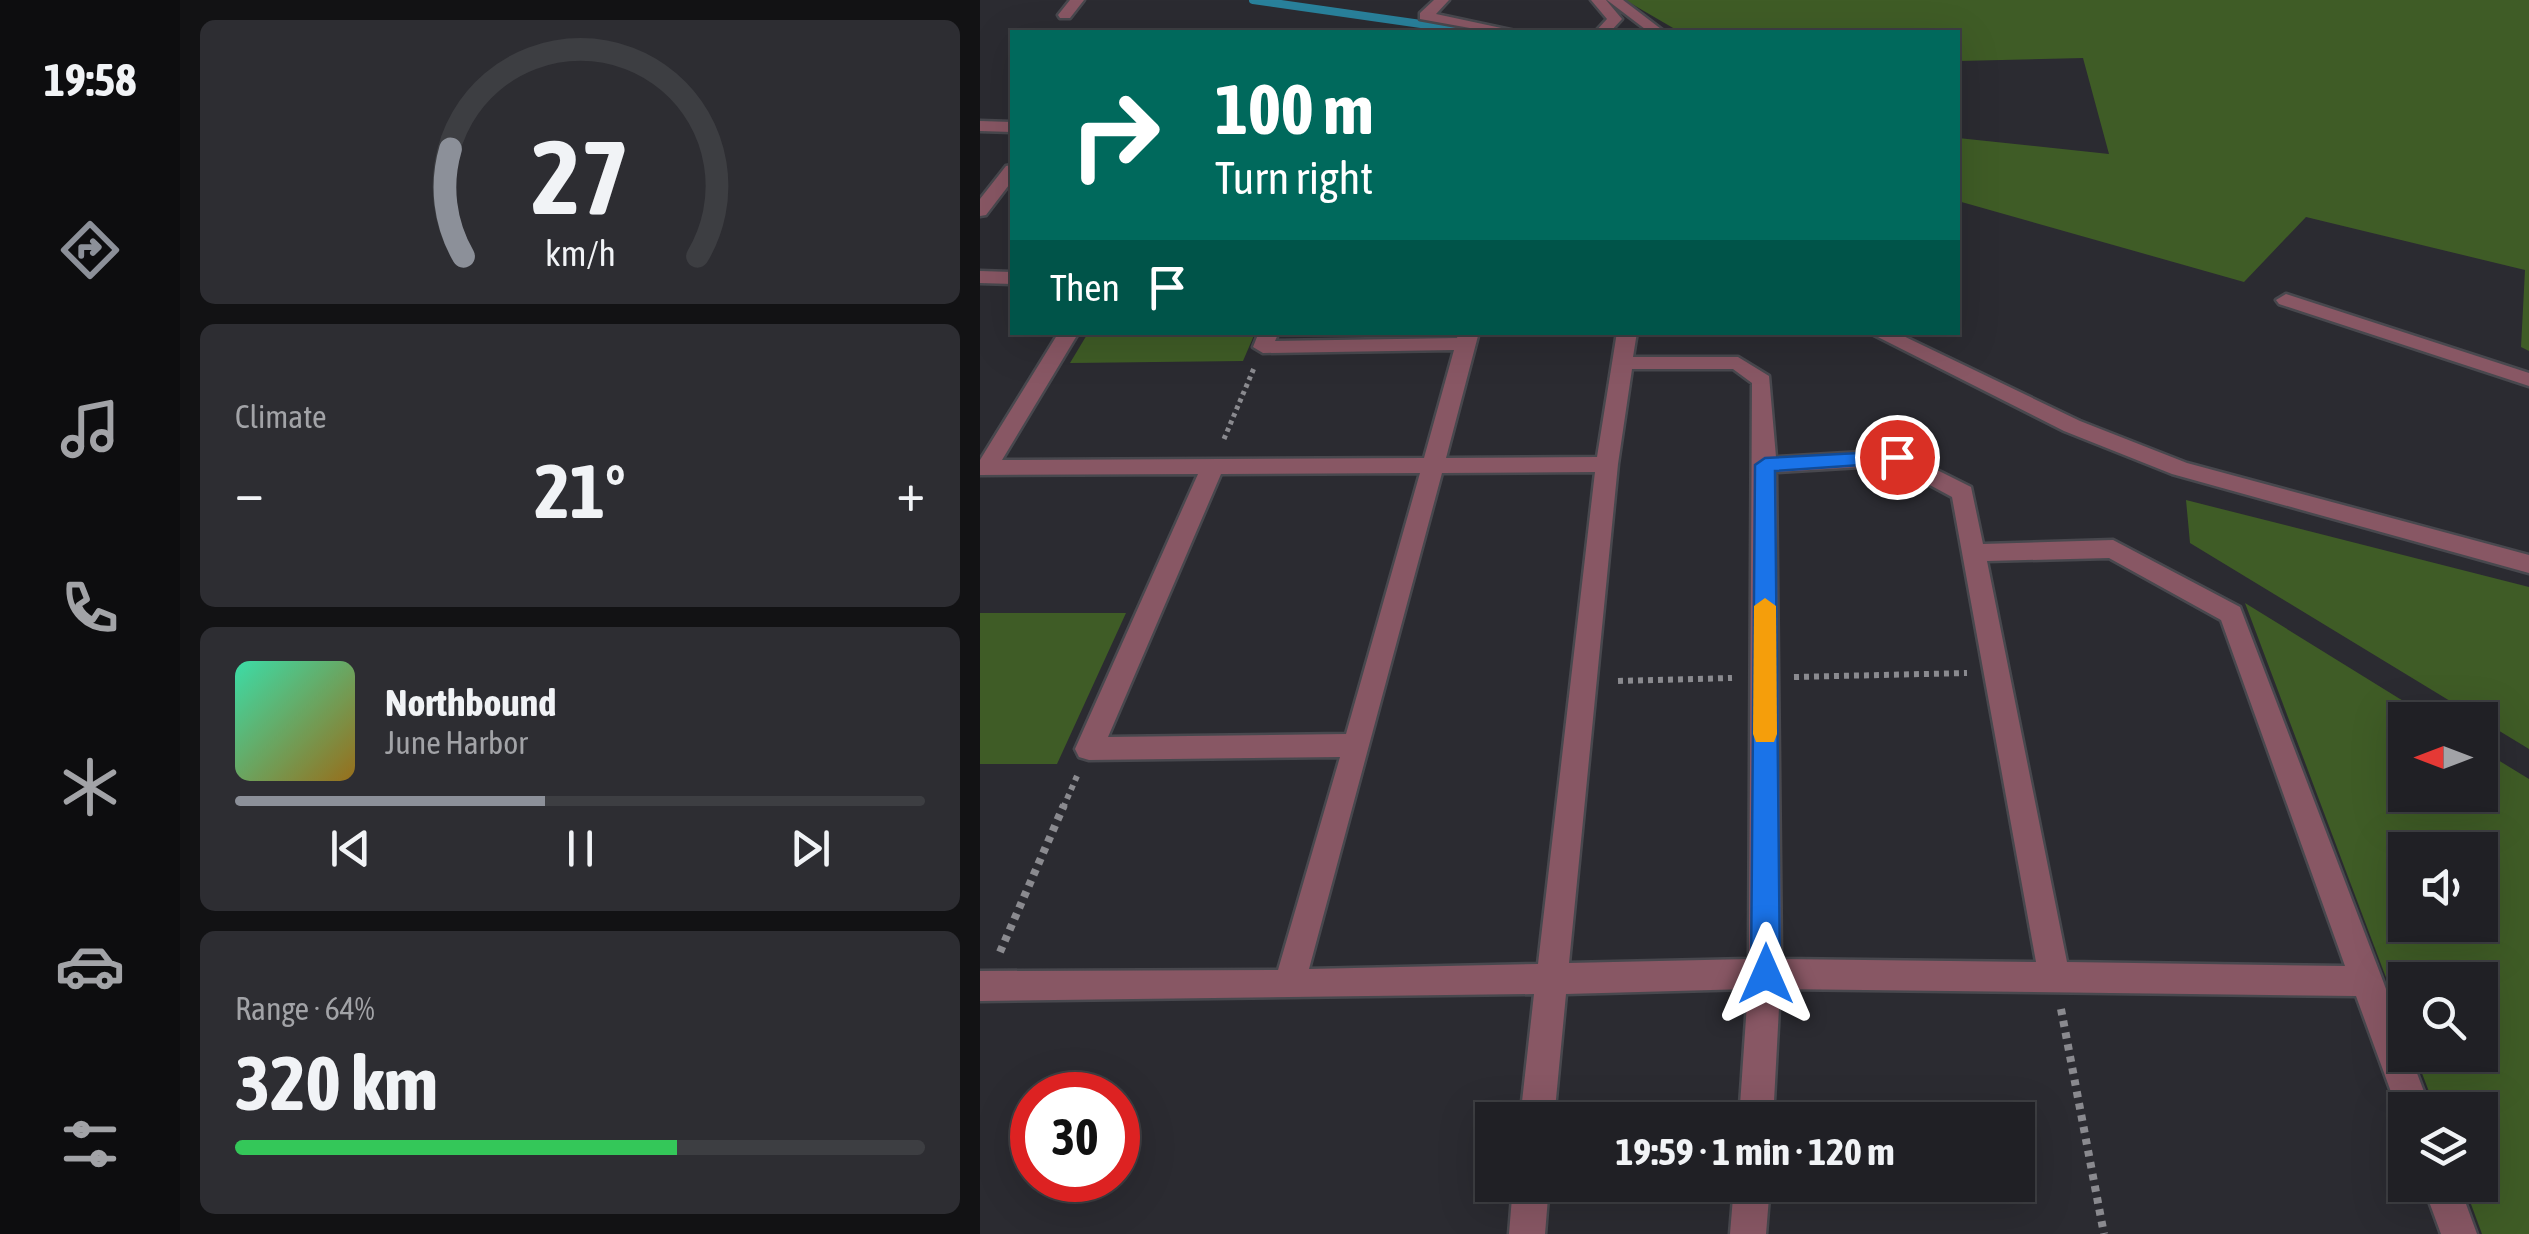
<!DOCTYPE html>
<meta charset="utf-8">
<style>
body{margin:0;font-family:"Asap Condensed",sans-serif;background:#2d2d32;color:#f1f3f6;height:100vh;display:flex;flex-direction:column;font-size:38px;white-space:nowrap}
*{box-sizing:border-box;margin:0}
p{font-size:32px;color:#a2a3a7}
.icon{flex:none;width:55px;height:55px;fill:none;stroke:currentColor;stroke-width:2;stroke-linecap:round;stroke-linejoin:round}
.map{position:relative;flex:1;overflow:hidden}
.drawer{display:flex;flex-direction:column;gap:20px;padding:20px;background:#121214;width:800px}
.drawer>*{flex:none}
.guide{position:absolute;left:30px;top:30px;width:950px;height:305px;border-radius:0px;box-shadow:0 10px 40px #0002,0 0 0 2px #3d3e42;background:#00695c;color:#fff;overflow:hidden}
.needle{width:65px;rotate:270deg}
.tools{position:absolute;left:1408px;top:702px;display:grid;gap:20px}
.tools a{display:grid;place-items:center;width:110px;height:110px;border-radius:0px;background:#202025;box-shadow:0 10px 40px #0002,0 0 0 2px #3d3e42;font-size:50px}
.speed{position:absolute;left:30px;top:1072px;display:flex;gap:20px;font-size:50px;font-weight:700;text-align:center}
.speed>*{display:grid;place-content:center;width:130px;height:130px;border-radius:50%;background:#202025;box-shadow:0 10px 40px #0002,0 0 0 2px #3d3e42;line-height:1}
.speed .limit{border:15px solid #d22;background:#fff;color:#111}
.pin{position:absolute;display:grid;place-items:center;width:85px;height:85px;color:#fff;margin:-42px;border:5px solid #fff;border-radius:50%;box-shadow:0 2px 10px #0007}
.me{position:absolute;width:110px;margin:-55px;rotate:0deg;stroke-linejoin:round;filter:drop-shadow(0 0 8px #0008)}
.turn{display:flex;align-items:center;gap:35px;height:210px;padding:0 40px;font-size:45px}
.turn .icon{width:130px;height:130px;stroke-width:2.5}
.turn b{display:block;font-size:70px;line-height:85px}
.then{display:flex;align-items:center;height:95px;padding:0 40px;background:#0003;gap:20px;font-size:38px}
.big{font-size:75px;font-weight:700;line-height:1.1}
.drawer .card{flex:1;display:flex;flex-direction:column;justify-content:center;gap:15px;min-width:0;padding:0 35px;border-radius:15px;background:#2d2d32}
.drawer .dial{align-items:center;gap:0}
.dial svg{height:260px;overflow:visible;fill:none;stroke:#3d3e42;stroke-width:7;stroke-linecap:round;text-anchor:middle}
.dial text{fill:#f1f3f6;stroke:none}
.song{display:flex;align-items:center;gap:30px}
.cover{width:120px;height:120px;border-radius:15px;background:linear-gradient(135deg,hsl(160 70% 55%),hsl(40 70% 35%))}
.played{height:10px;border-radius:5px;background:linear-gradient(90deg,#8c9099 45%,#3d3e42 45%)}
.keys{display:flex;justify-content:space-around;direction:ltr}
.heat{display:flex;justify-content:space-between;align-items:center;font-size:55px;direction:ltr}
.charge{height:15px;border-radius:8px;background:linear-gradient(90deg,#34c759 64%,#3d3e42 0)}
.trip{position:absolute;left:495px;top:1102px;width:560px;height:100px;border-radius:0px;background:#202025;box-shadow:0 10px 40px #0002,0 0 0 2px #3d3e42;font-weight:700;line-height:100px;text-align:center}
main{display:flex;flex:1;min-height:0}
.tabs{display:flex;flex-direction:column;width:180px;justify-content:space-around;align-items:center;background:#0d0d0f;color:#a2a3a7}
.tabs .icon{width:70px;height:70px}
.tabs .active{color:#8c9099}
.tabs b{font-size:45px;color:#f1f3f6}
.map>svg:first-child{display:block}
</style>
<main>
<nav class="tabs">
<b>19:58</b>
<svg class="icon active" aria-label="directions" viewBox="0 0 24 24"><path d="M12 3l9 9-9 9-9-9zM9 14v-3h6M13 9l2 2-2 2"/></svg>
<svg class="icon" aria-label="music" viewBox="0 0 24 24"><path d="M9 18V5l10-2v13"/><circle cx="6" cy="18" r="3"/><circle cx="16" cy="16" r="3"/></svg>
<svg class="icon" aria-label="phone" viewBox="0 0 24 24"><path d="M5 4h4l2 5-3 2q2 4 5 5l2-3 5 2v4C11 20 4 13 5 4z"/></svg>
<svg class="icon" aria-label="climate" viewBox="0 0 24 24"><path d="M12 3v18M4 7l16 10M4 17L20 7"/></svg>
<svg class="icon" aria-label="car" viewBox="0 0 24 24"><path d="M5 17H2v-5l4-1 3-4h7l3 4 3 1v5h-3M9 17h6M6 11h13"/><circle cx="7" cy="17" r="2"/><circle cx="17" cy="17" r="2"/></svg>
<svg class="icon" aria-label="filters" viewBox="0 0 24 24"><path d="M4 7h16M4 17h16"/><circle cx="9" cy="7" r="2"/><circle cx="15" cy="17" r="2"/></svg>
</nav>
<section class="drawer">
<div class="card dial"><svg viewBox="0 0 100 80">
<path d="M14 69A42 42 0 1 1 86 69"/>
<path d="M14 69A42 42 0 0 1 10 36" stroke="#8c9099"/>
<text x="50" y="56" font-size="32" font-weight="700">27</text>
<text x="50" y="72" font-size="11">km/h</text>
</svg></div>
<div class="card"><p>Climate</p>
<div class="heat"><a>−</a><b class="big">21°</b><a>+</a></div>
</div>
<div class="card">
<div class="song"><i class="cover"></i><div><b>Northbound</b><p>June Harbor</p></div></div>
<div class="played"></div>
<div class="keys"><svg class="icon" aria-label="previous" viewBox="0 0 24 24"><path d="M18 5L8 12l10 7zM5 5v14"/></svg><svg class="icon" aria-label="pause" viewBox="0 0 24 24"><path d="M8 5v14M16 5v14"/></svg><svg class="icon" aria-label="next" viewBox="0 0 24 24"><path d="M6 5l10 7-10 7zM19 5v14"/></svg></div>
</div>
<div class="card"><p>Range · 64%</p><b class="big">320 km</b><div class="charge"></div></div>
</section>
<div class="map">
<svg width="1549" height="1234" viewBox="0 0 1549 1234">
<rect width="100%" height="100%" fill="#2b2b31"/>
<!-- green -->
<path fill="#3f5c26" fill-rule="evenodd" d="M645,0h904v351l-8,-4 4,-77 -219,-53 -62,65 -286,-81v-63l151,16 -26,-96 -125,3v-29h-278z
M108,333v-1l167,1 -12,28 -173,2z
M1206,500l343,87v162l-339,-206z
M1265,603l189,117h-29v75h75v-46l49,30v455h-47l-18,-49h16v-75h-44l-21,-55h65v-75h-75v48zM1500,850v75h-75v-75z
M0,613h146l-69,151h-77z"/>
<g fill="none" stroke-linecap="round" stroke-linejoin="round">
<!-- stream -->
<path stroke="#29819b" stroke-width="8" d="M273,0l224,32"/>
<defs>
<path id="minor" d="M90,0h14l-14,18h-10l-2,-3z
M454,0h15l-13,14 84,18h-28l-72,-13v-6z
M611,0h15l16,19 -12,13h-15l12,-13z
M627,0h16l42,32h-16z
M0,121l32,1v10l-32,-1z
M32,165v16l-26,34 -6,1v-17l26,-33z
M0,271l32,1v12l-32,-1z
M1306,294l243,79v13l-250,-82 -3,-4z
M79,332h20l-77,128 422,-2 30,-108 -191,3 -10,-6 6,-15h20l-4,9 182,-3 2,-6h20l-33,126 151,-1 20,-125h20l-4,25h105l31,19 7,81 121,-7 74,37 12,57 130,-4 127,67 143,374 22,60v14h5l21,55h-26v13l-3,-1 -46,-126 -576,-7 -7,131h-34l9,-131 -182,5 -12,126h-34l14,-126 -554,7v-30l298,-1 62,-213 -251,3 -10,-3 -4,-8 123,-275 -218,1v-15zM652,369h101l19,14 -3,576 -180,4 49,-499zM913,465l59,32 84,465 -255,-3 -5,-487zM615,472l-57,492 -229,5 133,-496zM440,473l-74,261 -238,3 113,-263zM1129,558l112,62 124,346 -278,-4 -80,-401z
M888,332h27l185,89 107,42 342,92v18l-357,-99 -108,-43z
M533,1185h36l-4,49h-36z
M754,1185h36l-4,49h-36z
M1443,1185h36l18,49h-36z"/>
</defs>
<!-- minor casing -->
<use href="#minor" stroke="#48484e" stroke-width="5"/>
<!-- path-far2 -->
<path stroke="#8a8a8f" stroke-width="5" stroke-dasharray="4 4" stroke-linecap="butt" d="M244,439l30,-71"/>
<!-- path-far1 -->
<path stroke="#8a8a8f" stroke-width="6" stroke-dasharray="5 5" stroke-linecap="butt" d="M814,677l173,-4
M638,681l114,-3
M83,808l14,-32"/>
<!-- path -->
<path stroke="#8a8a8f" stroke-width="8" stroke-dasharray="6 6" stroke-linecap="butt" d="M20,952l64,-147
M1081,1009l43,225"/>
<!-- minor -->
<use href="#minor" fill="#885764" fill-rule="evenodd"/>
</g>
<!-- route -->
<path fill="#1a73e8" stroke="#114b97" stroke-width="2.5" d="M917,451l7,2v9l-129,9 5,503 -4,10 -10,4 -11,-4 -4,-10 4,-509 10,-7z"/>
<!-- slow -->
<path fill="#f59e0b" d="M785,598l11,8 1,128 -3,8h-18l-3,-8 1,-128z"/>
</svg>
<div class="tools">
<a><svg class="needle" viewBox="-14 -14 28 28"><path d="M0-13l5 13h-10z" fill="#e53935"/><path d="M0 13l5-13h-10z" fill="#a2a3a7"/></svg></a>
<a><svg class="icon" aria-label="sound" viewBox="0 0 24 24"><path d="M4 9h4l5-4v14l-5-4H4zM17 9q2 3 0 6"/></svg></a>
<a><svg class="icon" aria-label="search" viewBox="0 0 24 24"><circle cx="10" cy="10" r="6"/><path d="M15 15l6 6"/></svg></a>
<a><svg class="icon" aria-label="layers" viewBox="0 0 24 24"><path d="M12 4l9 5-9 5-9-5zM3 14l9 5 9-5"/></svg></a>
</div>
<div class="speed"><div class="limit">30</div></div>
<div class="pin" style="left:917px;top:457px;background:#d93025"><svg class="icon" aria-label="arrive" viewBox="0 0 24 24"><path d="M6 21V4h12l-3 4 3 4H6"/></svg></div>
<svg class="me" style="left:786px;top:974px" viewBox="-20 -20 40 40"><path d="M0-17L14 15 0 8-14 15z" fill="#1a73e8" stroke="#fff" stroke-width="4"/></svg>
<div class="trip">19:59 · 1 min · 120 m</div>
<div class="guide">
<div class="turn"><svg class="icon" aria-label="right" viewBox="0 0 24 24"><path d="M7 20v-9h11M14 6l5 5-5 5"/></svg><div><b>100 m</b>Turn right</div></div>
<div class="then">Then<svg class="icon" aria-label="arrive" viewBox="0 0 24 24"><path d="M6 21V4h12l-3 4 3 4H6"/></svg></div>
</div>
</div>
</main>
